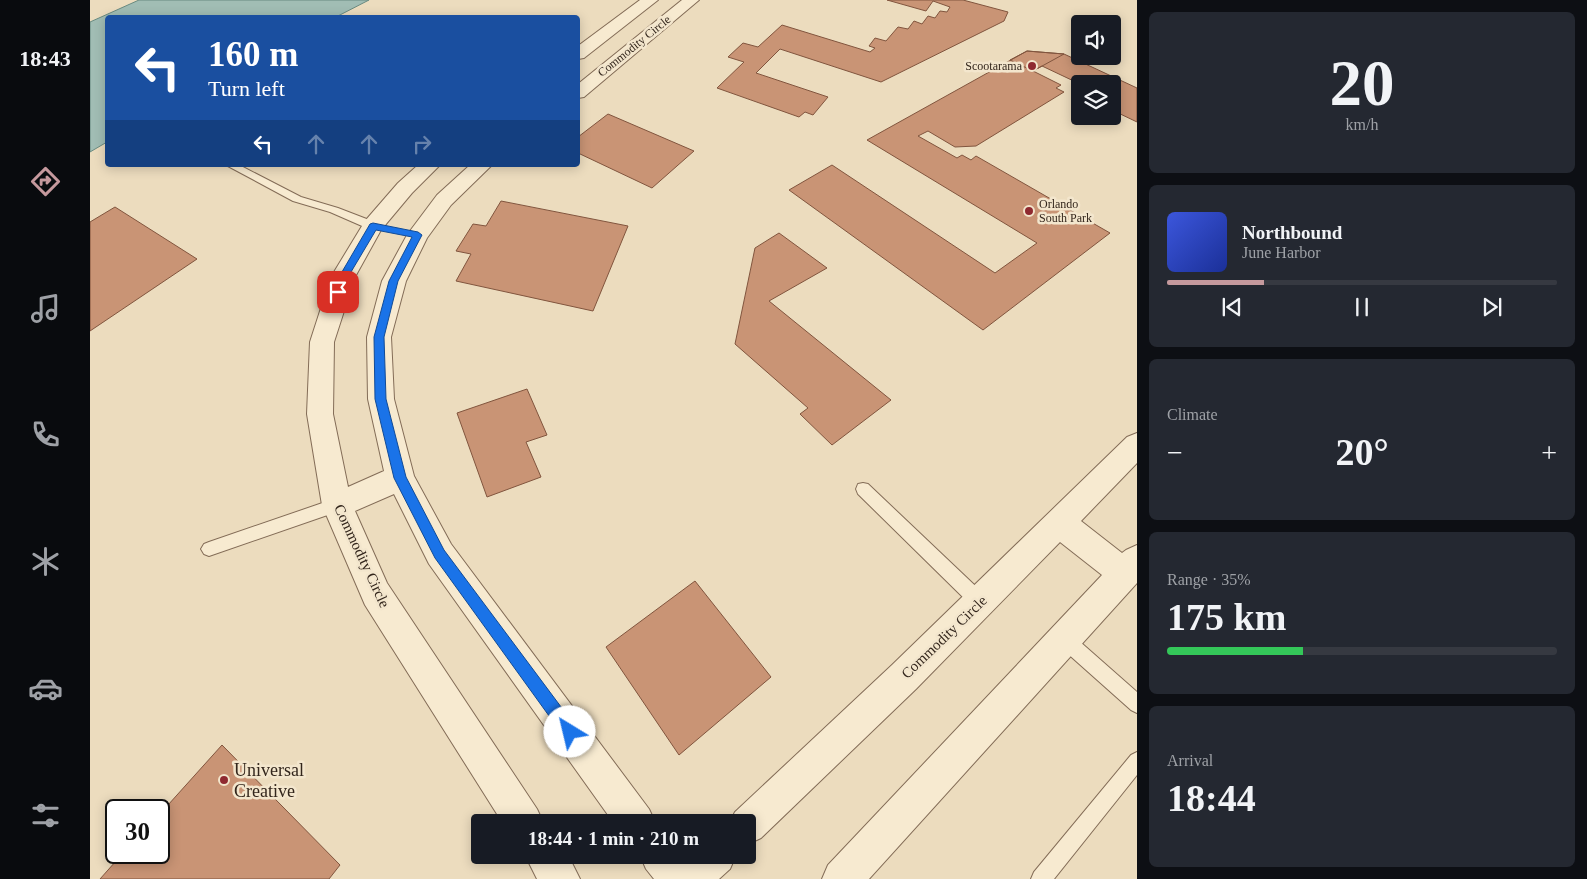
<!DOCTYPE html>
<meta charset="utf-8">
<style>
body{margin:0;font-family:"Times New Roman",serif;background:#242831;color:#f1f3f6;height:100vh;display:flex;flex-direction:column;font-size:19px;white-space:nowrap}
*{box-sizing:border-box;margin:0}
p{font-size:16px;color:#9ea1a6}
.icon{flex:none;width:28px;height:28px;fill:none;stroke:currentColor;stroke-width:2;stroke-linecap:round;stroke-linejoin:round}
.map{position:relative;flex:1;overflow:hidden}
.drawer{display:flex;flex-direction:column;gap:12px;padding:12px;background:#0d0f14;width:450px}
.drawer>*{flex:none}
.hud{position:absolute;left:15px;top:15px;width:475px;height:152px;border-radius:5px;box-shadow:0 2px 12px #0003;background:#1a4fa0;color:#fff;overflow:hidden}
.controls{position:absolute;left:981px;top:15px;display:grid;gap:10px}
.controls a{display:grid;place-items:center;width:50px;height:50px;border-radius:5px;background:#171b24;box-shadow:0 2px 12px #0003;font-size:25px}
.speed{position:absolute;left:15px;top:799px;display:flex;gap:10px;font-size:25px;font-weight:700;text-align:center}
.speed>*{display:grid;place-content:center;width:65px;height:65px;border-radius:50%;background:#171b24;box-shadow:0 2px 12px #0003;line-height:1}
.speed .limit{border:2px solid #111;border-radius:8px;background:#fff;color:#111}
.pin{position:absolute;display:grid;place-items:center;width:42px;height:42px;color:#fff;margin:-21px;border-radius:10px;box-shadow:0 2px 8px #0006}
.me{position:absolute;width:55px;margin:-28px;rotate:324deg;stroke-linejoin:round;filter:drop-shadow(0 0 4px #0008)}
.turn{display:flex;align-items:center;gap:18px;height:105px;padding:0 20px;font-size:22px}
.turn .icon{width:65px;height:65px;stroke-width:2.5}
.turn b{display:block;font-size:35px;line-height:42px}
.lanes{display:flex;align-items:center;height:48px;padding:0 20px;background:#0003;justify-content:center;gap:25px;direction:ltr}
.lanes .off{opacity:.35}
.big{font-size:38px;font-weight:600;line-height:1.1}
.drawer .widget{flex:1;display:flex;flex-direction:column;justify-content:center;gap:8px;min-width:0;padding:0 18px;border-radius:8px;background:#242831}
.drawer .dial{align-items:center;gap:0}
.dial b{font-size:65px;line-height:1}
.song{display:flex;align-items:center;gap:15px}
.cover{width:60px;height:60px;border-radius:8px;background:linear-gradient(135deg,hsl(230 70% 55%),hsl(230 70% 35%))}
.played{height:5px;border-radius:2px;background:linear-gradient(90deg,#c5999d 25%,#363941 25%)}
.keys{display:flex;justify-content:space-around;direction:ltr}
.heat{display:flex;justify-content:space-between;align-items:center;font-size:28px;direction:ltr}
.charge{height:8px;border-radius:4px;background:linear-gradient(90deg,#34c759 35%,#363941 0)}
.trip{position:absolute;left:381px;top:814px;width:285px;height:50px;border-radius:5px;background:#171b24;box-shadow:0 2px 12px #0003;font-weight:600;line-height:50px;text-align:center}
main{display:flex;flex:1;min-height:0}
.tabs{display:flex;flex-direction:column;width:90px;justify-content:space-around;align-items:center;background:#090b0e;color:#9ea1a6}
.tabs .icon{width:35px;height:35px}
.tabs .on{color:#c5999d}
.tabs b{font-size:22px;color:#f1f3f6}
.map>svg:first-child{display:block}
</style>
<main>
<nav class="tabs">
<b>18:43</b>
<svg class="icon on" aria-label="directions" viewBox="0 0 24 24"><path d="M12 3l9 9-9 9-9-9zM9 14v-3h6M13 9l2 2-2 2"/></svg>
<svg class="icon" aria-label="music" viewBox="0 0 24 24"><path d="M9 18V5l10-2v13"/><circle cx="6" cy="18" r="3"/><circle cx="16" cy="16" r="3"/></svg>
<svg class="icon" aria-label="phone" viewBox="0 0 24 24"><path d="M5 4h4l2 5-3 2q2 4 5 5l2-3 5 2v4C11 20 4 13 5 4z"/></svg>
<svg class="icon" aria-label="climate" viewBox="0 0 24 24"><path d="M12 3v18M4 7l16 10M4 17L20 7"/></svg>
<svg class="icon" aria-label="car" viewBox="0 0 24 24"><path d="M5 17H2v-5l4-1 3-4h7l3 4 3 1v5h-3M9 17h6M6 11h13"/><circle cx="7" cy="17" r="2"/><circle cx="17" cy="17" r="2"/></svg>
<svg class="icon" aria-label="filters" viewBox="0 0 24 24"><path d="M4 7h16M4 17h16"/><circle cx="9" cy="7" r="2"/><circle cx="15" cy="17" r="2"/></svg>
</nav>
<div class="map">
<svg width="1047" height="879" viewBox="0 0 1047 879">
<rect width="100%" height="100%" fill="#ecdcbe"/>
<!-- water -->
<path fill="#a1bdb4" stroke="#698a80" d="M49,0h230l-33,17 -228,1 -1,124 -17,10v-130z"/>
<!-- building -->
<path fill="#c99475" stroke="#81553e" d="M797,0h76l45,12 -4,9 -123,61 -101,-33 -24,24 72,24 -15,18 -8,-3 -6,5 -82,-29 27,-26 -16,-5 15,-14 15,4 24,-22 88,27 5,-4 -6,-2 6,-8 11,3 12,-14 10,2 6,-8 8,3 6,-8 7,2 5,-7 7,1 3,-5 -17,-6 -7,10z
M937,51l37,3 73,34v34l-25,-12v-26h-32l-38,-18 -9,5 28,14 -5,3 8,4 -88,54 -21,1 -27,-16 -10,5 39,22 5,-3 9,5 5,-4 134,77 -127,97 -194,-140 43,-25 163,108 42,-30 -170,-103z
M937,51l37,3 -31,17 -23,-11z
M518,114l86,37 -42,37 -74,-35v-16z
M411,201l127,25 -35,85 -137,-30 15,-27 -15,-3 17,-27 13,2z
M25,207l82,52 -107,72v-109z
M689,233l48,35 -58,33 122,99 -59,45 -32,-31 8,-6 -73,-64 20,-96z
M437,389l20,46 -21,7 15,35 -54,20 -30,-84z
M605,581l76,96 -92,78 -73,-108z
M132,745l118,120 -11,14h-229l24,-27h35v-37z"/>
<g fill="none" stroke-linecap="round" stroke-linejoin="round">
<defs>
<path id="lane" d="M136,165h13l62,32 37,11 39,15 1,3 -5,4 -4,-1 -39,-17 -37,-11z
M773,483l5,1 118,112 2,6 -2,6 -6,2 -6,-2 -116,-114 -2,-5 2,-5z
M247,498l5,2 2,5 -2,5 -133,46 -5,-2 -3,-5 3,-5 5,-2z
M974,631l6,2 67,59v21l-6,-3 -73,-65 -2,-6 2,-6z
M1047,752v23l-83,104h-23l3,-7 97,-117z"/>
<path id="street" d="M550,0h18l-74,58 -6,1v-13z
M592,0h17l-115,97 -6,1v-14z
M328,165h22l-28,28 -31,37 -26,47 -21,65 -1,72 15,73 36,-16 -16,-72 -1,-62 15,-56 25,-46 30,-40 33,-30h22l-41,40 -24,33 -21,43 -15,56 3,62 20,77 37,68 198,265 6,13h-42l-184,-258 -35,-70 -39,17 32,72 150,226 6,13h-41l-137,-217 -43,-100 -15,-91 3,-72 21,-65 34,-56 33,-38z
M1047,433v30l-56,58 41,32 4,-3 11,-5v38l-268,296h-47l6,-14 274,-290 -42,-33 -144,147 -155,149 -13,6v-22h-18l5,-10 157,-147 235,-228z
M435,855h43l12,24h-43z
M550,855h96l-6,14 -11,10h-65l-8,-10z"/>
</defs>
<!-- lane casing -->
<use href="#lane" stroke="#836c57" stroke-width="2"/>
<!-- street casing -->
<use href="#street" stroke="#836c57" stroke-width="2"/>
<!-- lane -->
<use href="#lane" fill="#f7ead0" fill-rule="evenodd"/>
<!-- street -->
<use href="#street" fill="#f7ead0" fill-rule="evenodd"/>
</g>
<!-- route -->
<path fill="#1a73e8" stroke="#114b97" d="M283,223l45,9 4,3 -24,46 -14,56 2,62 20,78 38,73 132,177 2,5 -2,6 -6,2 -5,-2 -130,-180 -41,-80 -19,-79 -1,-62 15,-56 23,-44 -36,-7 -28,47 -6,17 -4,2 -4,-4 5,-15 31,-53z"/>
<!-- markers -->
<g fill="#8f2a30" stroke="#f3e6cd" stroke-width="2">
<circle cx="942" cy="66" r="5"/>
<circle cx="939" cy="211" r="5"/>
<circle cx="134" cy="780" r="5"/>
</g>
<g text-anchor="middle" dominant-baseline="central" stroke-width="5" stroke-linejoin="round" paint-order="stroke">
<!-- far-street labels -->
<g font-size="12" fill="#33261c" stroke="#f3e6cd">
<text transform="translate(544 46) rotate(-39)">Commodity Circle</text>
</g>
<!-- far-poi labels -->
<g font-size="12" fill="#33261c" stroke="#f3e6cd" text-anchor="end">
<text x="932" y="66">Scootarama</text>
<text x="949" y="204" text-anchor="start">Orlando<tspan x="949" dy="14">South Park</tspan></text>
</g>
<!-- street labels -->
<g font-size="15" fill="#33261c" stroke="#f3e6cd">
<text transform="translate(272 556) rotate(65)">Commodity Circle</text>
<text transform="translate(854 637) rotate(-44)">Commodity Circle</text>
</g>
<!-- near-poi labels -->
<g font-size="18" fill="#33261c" stroke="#f3e6cd" text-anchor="start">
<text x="144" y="770">Universal<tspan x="144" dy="21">Creative</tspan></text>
</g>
</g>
</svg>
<div class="controls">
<a><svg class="icon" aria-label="sound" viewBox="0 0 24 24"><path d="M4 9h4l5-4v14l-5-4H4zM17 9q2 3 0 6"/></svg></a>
<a><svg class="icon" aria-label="layers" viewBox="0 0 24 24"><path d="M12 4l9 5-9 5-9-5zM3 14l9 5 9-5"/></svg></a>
</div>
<div class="speed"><div class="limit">30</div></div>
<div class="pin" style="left:248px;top:292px;background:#d93025"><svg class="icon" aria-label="arrive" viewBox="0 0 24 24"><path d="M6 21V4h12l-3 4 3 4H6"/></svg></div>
<svg class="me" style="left:480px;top:732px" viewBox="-20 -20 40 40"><circle r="19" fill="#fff"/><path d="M0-13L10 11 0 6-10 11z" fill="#1a73e8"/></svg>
<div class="trip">18:44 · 1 min · 210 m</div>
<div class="hud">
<div class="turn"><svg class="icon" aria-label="left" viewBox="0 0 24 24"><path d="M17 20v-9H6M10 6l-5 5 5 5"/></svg><div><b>160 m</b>Turn left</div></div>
<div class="lanes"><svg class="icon" aria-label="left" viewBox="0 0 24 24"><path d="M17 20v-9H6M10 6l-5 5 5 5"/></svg><svg class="icon off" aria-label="ahead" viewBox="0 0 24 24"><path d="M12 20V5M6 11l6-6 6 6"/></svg><svg class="icon off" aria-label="ahead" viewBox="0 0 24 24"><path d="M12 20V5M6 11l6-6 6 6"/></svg><svg class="icon off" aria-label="right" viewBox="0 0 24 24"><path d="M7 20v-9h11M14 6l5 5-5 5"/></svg></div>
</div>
</div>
<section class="drawer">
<div class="widget dial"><b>20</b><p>km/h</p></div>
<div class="widget">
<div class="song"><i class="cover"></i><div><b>Northbound</b><p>June Harbor</p></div></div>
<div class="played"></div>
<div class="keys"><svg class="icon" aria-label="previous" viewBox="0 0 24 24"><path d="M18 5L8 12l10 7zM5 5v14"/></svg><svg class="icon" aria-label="pause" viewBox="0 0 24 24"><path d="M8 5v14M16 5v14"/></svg><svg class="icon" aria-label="next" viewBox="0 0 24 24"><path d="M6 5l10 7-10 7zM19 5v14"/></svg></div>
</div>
<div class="widget"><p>Climate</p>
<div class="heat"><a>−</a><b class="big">20°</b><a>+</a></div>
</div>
<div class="widget"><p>Range · 35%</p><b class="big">175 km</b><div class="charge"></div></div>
<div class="widget"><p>Arrival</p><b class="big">18:44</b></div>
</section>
</main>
